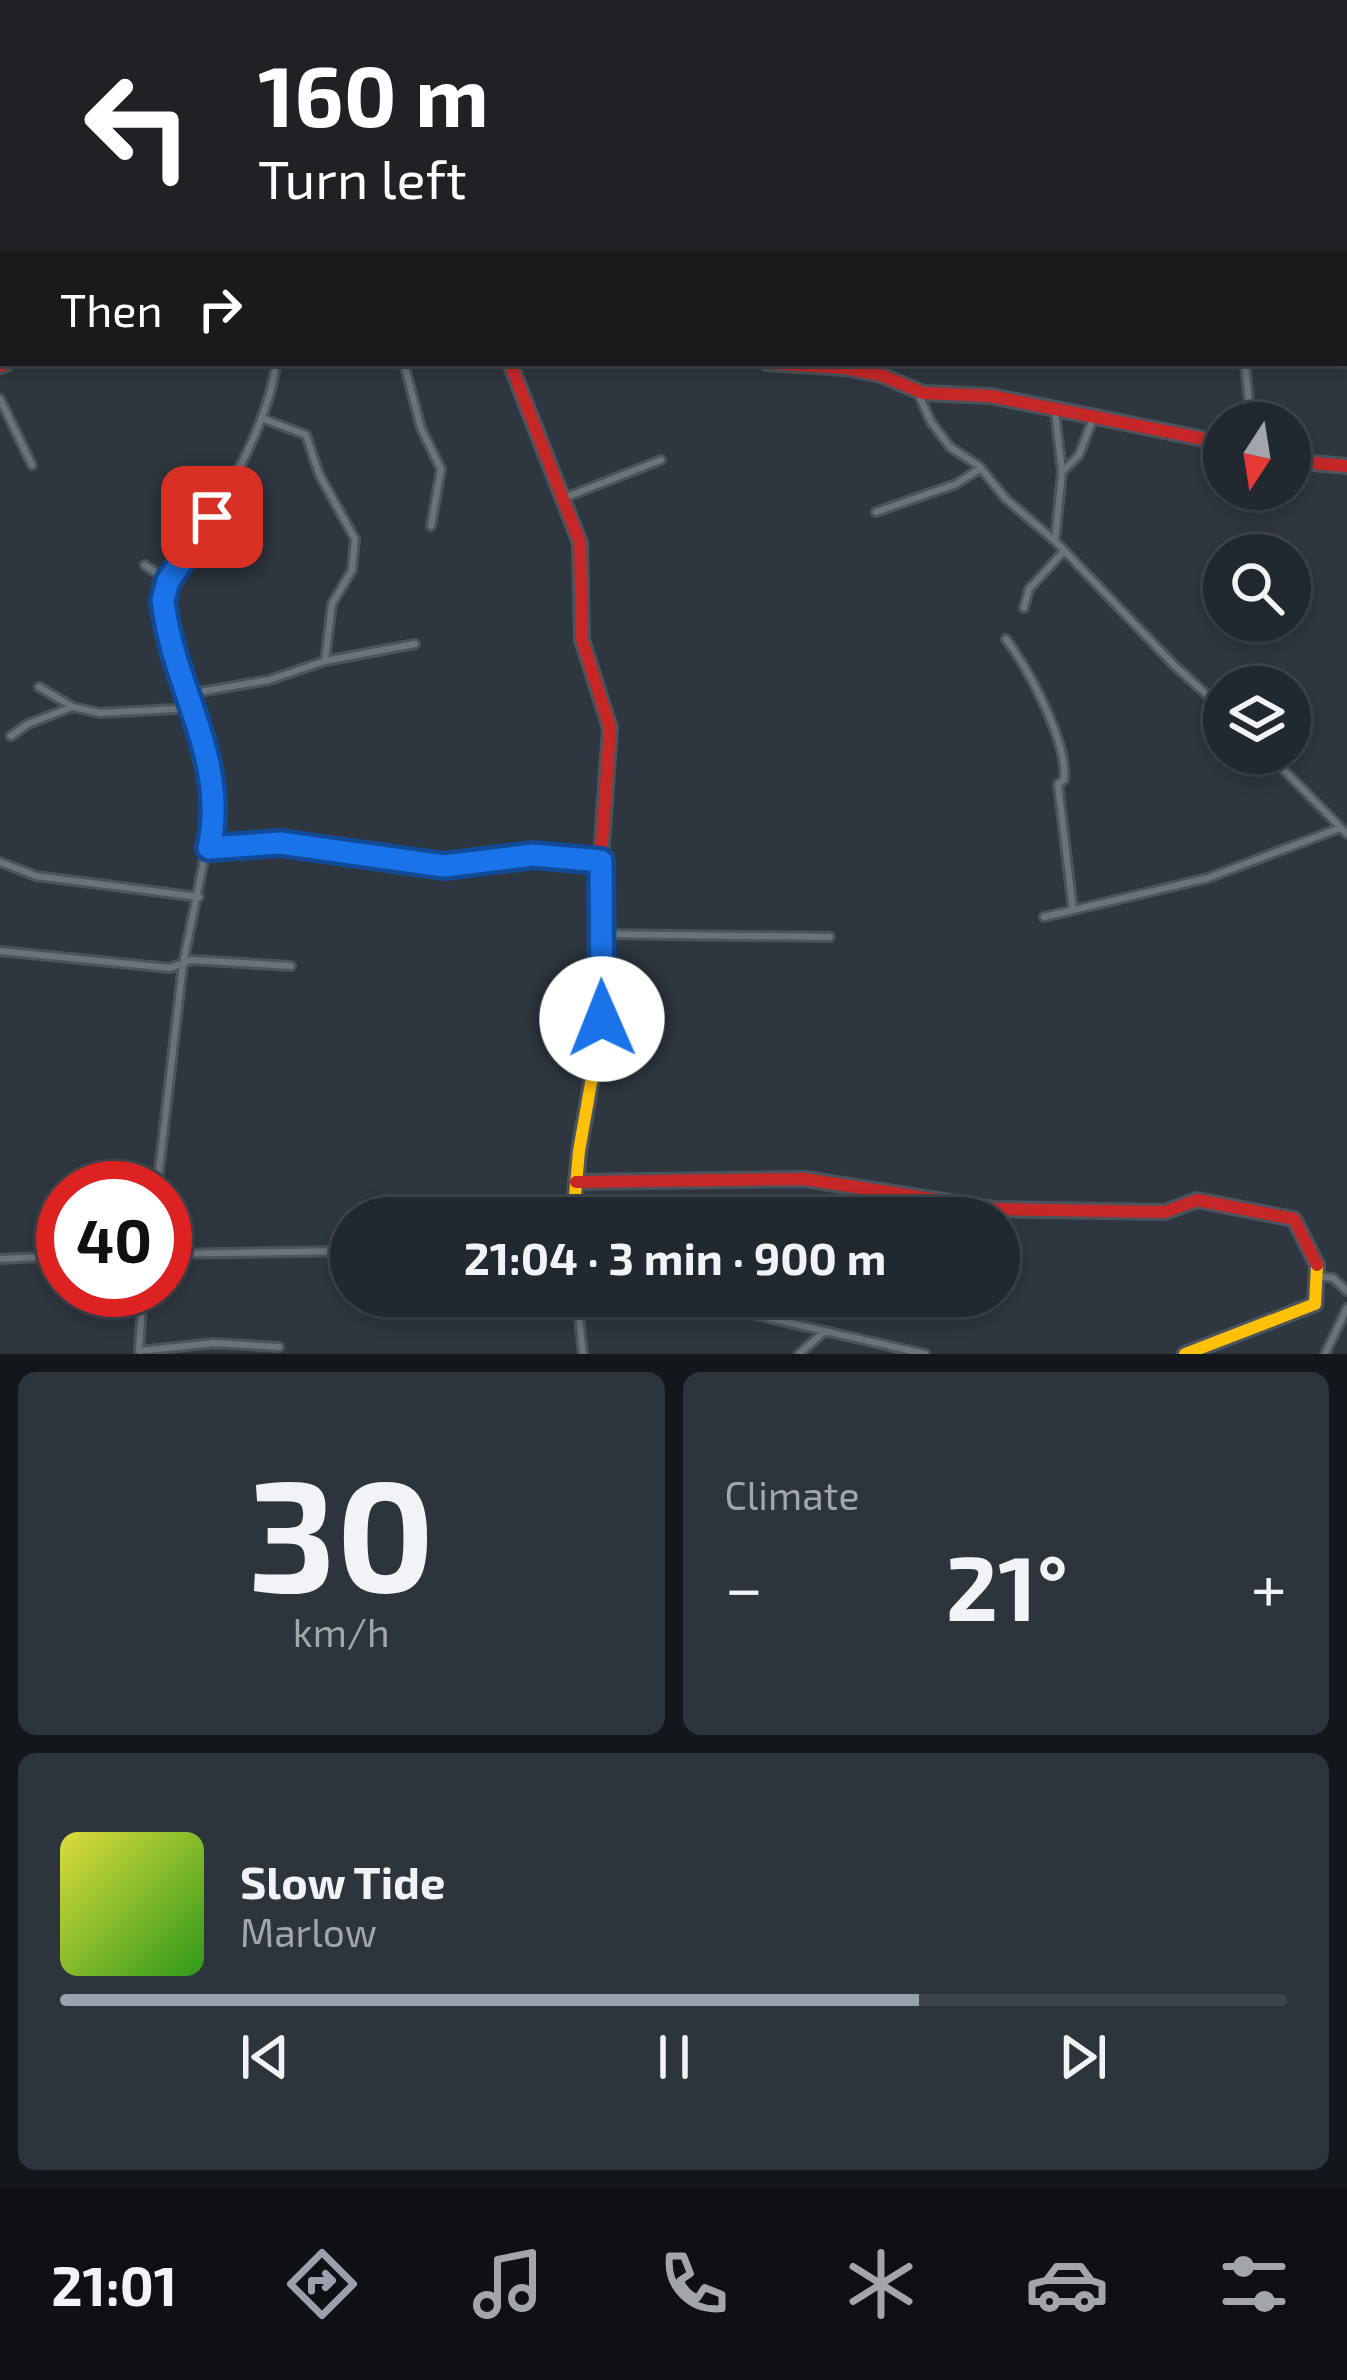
<!DOCTYPE html>
<meta charset="utf-8">
<style>
body{margin:0;font-family:"Exo 2",sans-serif;background:#2e343b;color:#f1f3f6;height:100vh;display:flex;flex-direction:column;font-size:45px;white-space:nowrap}
*{box-sizing:border-box;margin:0}
p{font-size:39px;color:#a2a6aa}
.icon{flex:none;width:66px;height:66px;fill:none;stroke:currentColor;stroke-width:2;stroke-linecap:round;stroke-linejoin:round}
.map{position:relative;height:1354px;overflow:hidden}
.side{display:flex;flex-direction:column;gap:18px;padding:18px;background:#13161a;flex:1}
.side>*{flex:none}
.top-card{position:absolute;left:0px;top:0px;width:1347px;height:366px;box-shadow:0 6px 18px #0003,0 0 0 3px #3f444b;background:#202124;color:#fff;overflow:hidden}
.needle{width:78px;rotate:192deg}
.tools{position:absolute;left:1203px;top:402px;display:grid;gap:24px}
.tools a{display:grid;place-items:center;width:108px;height:108px;border-radius:50%;background:#22282f;box-shadow:0 6px 18px #0003,0 0 0 3px #3f444b;font-size:60px}
.speed{position:absolute;left:36px;top:1161px;display:flex;gap:24px;font-size:60px;font-weight:700;text-align:center}
.speed>*{display:grid;place-content:center;width:156px;height:156px;border-radius:50%;background:#22282f;box-shadow:0 6px 18px #0003,0 0 0 3px #3f444b;line-height:1}
.speed .limit{border:18px solid #d22;background:#fff;color:#111}
.pin{position:absolute;display:grid;place-items:center;width:102px;height:102px;color:#fff;margin:-51px;border-radius:24px;box-shadow:0 6px 18px #0006}
.me{position:absolute;width:132px;margin:-66px;rotate:359deg;stroke-linejoin:round;filter:drop-shadow(0 0 9px #0008)}
.turn{display:flex;align-items:center;gap:42px;height:252px;padding:0 60px;font-size:54px}
.turn .icon{width:156px;height:156px;stroke-width:2.5}
.turn b{display:block;font-size:84px;line-height:102px}
.then{display:flex;align-items:center;height:114px;padding:0 60px;background:#0003;gap:24px;font-size:45px}
.big{font-size:90px;font-weight:700;line-height:1.1}
.side .tile{flex:1;display:flex;flex-direction:column;justify-content:center;gap:18px;min-width:0;padding:0 42px;border-radius:18px;background:#2e343b}
.side .dial{align-items:center;gap:0}
.dial b{font-size:156px;line-height:1}
.song{display:flex;align-items:center;gap:36px}
.cover{width:144px;height:144px;border-radius:18px;background:linear-gradient(135deg,hsl(60 70% 55%),hsl(110 70% 35%))}
.played{height:12px;border-radius:6px;background:linear-gradient(90deg,#98a1ac 70%,#3f444b 70%)}
.keys{display:flex;justify-content:space-around;direction:ltr}
.heat{display:flex;justify-content:space-between;align-items:center;font-size:66px;direction:ltr}
.side .tiles{flex:1;display:grid;gap:18px;grid-template-columns:1fr 1fr}
.tile:last-child{grid-column:span 2}
.trip{position:absolute;left:330px;top:1197px;width:690px;height:120px;border-radius:60px;background:#22282f;box-shadow:0 6px 18px #0003,0 0 0 3px #3f444b;font-weight:700;line-height:120px;text-align:center}
.tabs{display:flex;height:192px;justify-content:space-around;align-items:center;background:#0e1013;color:#a2a6aa}
.tabs .icon{width:84px;height:84px}
.tabs .on{color:#98a1ac}
.tabs b{font-size:54px;color:#f1f3f6}
.map>svg:first-child{display:block}
</style>
<div class="map">
<svg width="1347" height="1354" viewBox="0 0 1347 1354">
<rect width="100%" height="100%" fill="#2e363f"/>
<g fill="none" stroke-linecap="round" stroke-linejoin="round">
<defs>
<path id="street" d="M309,0v3
M757,0l1,3
M884,0v3
M482,3l1,-3
M1013,3l1,-3
M1109,3l2,-3
M1344,137l3,-1
M404,363l17,65 20,41 -10,57
M877,363l4,12
M1245,363l6,60
M917,391l14,31 19,25 29,19 27,33 49,42 120,125 49,44
M0,399l32,66
M1055,411l7,61 -7,69
M264,419l42,16 13,39 36,65 -3,31 -20,34 -7,57
M1062,472l17,-17 14,-36
M564,498l97,-38
M876,512l80,-28 25,-16
M145,565l23,16
M1024,608l5,-19 35,-38
M1006,639c23,31 62,103 58,141l-6,4 15,126
M39,687l34,20 27,6 93,-5
M188,694l81,-14 56,-19 90,-17
M11,736l17,-12 44,-17
M1267,753l80,81
M209,848l72,-5 163,23 89,-11 66,6
M0,862l36,14 163,21
M1044,917l164,-39 132,-50
M600,934l230,3
M0,951l170,17 22,-8 99,6
M157,1188l26,-224 31,-154 -4,-50 -47,-160c5,-26 24,-42 38,-64 29,-48 69,-118 75,-173
M165,1254l186,-3
M0,1259l63,-3
M1318,1276l15,2 14,13
M577,1297l122,5 226,52
M577,1298l6,56
M139,1350l4,-60
M139,1351l75,-8 65,4
M799,1354l26,-23
M1325,1354l22,-46"/>
<path id="slow" d="M573,1218l6,-67 21,-119
M1185,1354l130,-50 2,-39"/>
<path id="jam" d="M510,363l70,180 2,97 28,88 -11,158 1,146
M767,363l78,5 36,7 42,18 68,3 233,47
M0,366l8,-3
M1290,461l57,5
M576,1182l229,-3 189,30 171,3 32,-12 97,19 23,46"/>
</defs>
<!-- street casing -->
<use href="#street" stroke="#4c535c" stroke-width="12"/>
<!-- slow casing -->
<use href="#slow" stroke="#4c535c" stroke-width="18"/>
<!-- jam casing -->
<use href="#jam" stroke="#4c535c" stroke-width="18"/>
<!-- street -->
<use href="#street" stroke="#6b727a" stroke-width="6"/>
<!-- slow -->
<use href="#slow" stroke="#ffc107" stroke-width="12"/>
<!-- jam -->
<use href="#jam" stroke="#c62828" stroke-width="12"/>
</g>
<g fill="none" stroke-linecap="round" stroke-linejoin="round">
<defs>
<path id="route" d="M212,517l-44,64 -5,19c9,86 66,159 46,248l71,-5 164,23 89,-11 68,6 1,158"/>
</defs>
<!-- route casing -->
<use href="#route" stroke="#114b97" stroke-width="30"/>
<!-- route -->
<use href="#route" stroke="#1a73e8" stroke-width="21"/>
</g>
</svg>
<div class="tools">
<a><svg class="needle" viewBox="-14 -14 28 28"><path d="M0-13l5 13h-10z" fill="#e53935"/><path d="M0 13l5-13h-10z" fill="#a2a6aa"/></svg></a>
<a><svg class="icon" aria-label="search" viewBox="0 0 24 24"><circle cx="10" cy="10" r="6"/><path d="M15 15l6 6"/></svg></a>
<a><svg class="icon" aria-label="layers" viewBox="0 0 24 24"><path d="M12 4l9 5-9 5-9-5zM3 14l9 5 9-5"/></svg></a>
</div>
<div class="speed"><div class="limit">40</div></div>
<div class="pin" style="left:212px;top:517px;background:#d93025"><svg class="icon" aria-label="arrive" viewBox="0 0 24 24"><path d="M6 21V4h12l-3 4 3 4H6"/></svg></div>
<svg class="me" style="left:602px;top:1019px" viewBox="-20 -20 40 40"><circle r="19" fill="#fff"/><path d="M0-13L10 11 0 6-10 11z" fill="#1a73e8"/></svg>
<div class="trip">21:04 · 3 min · 900 m</div>
<div class="top-card">
<div class="turn"><svg class="icon" aria-label="left" viewBox="0 0 24 24"><path d="M17 20v-9H6M10 6l-5 5 5 5"/></svg><div><b>160 m</b>Turn left</div></div>
<div class="then">Then<svg class="icon" aria-label="right" viewBox="0 0 24 24"><path d="M7 20v-9h11M14 6l5 5-5 5"/></svg></div>
</div>
</div>
<section class="side">
<div class="tiles">
<div class="tile dial"><b>30</b><p>km/h</p></div>
<div class="tile"><p>Climate</p>
<div class="heat"><a>−</a><b class="big">21°</b><a>+</a></div>
</div>
<div class="tile">
<div class="song"><i class="cover"></i><div><b>Slow Tide</b><p>Marlow</p></div></div>
<div class="played"></div>
<div class="keys"><svg class="icon" aria-label="previous" viewBox="0 0 24 24"><path d="M18 5L8 12l10 7zM5 5v14"/></svg><svg class="icon" aria-label="pause" viewBox="0 0 24 24"><path d="M8 5v14M16 5v14"/></svg><svg class="icon" aria-label="next" viewBox="0 0 24 24"><path d="M6 5l10 7-10 7zM19 5v14"/></svg></div>
</div>
</div>
</section>
<nav class="tabs">
<b>21:01</b>
<svg class="icon on" aria-label="directions" viewBox="0 0 24 24"><path d="M12 3l9 9-9 9-9-9zM9 14v-3h6M13 9l2 2-2 2"/></svg>
<svg class="icon" aria-label="music" viewBox="0 0 24 24"><path d="M9 18V5l10-2v13"/><circle cx="6" cy="18" r="3"/><circle cx="16" cy="16" r="3"/></svg>
<svg class="icon" aria-label="phone" viewBox="0 0 24 24"><path d="M5 4h4l2 5-3 2q2 4 5 5l2-3 5 2v4C11 20 4 13 5 4z"/></svg>
<svg class="icon" aria-label="climate" viewBox="0 0 24 24"><path d="M12 3v18M4 7l16 10M4 17L20 7"/></svg>
<svg class="icon" aria-label="car" viewBox="0 0 24 24"><path d="M5 17H2v-5l4-1 3-4h7l3 4 3 1v5h-3M9 17h6M6 11h13"/><circle cx="7" cy="17" r="2"/><circle cx="17" cy="17" r="2"/></svg>
<svg class="icon" aria-label="filters" viewBox="0 0 24 24"><path d="M4 7h16M4 17h16"/><circle cx="9" cy="7" r="2"/><circle cx="15" cy="17" r="2"/></svg>
</nav>
